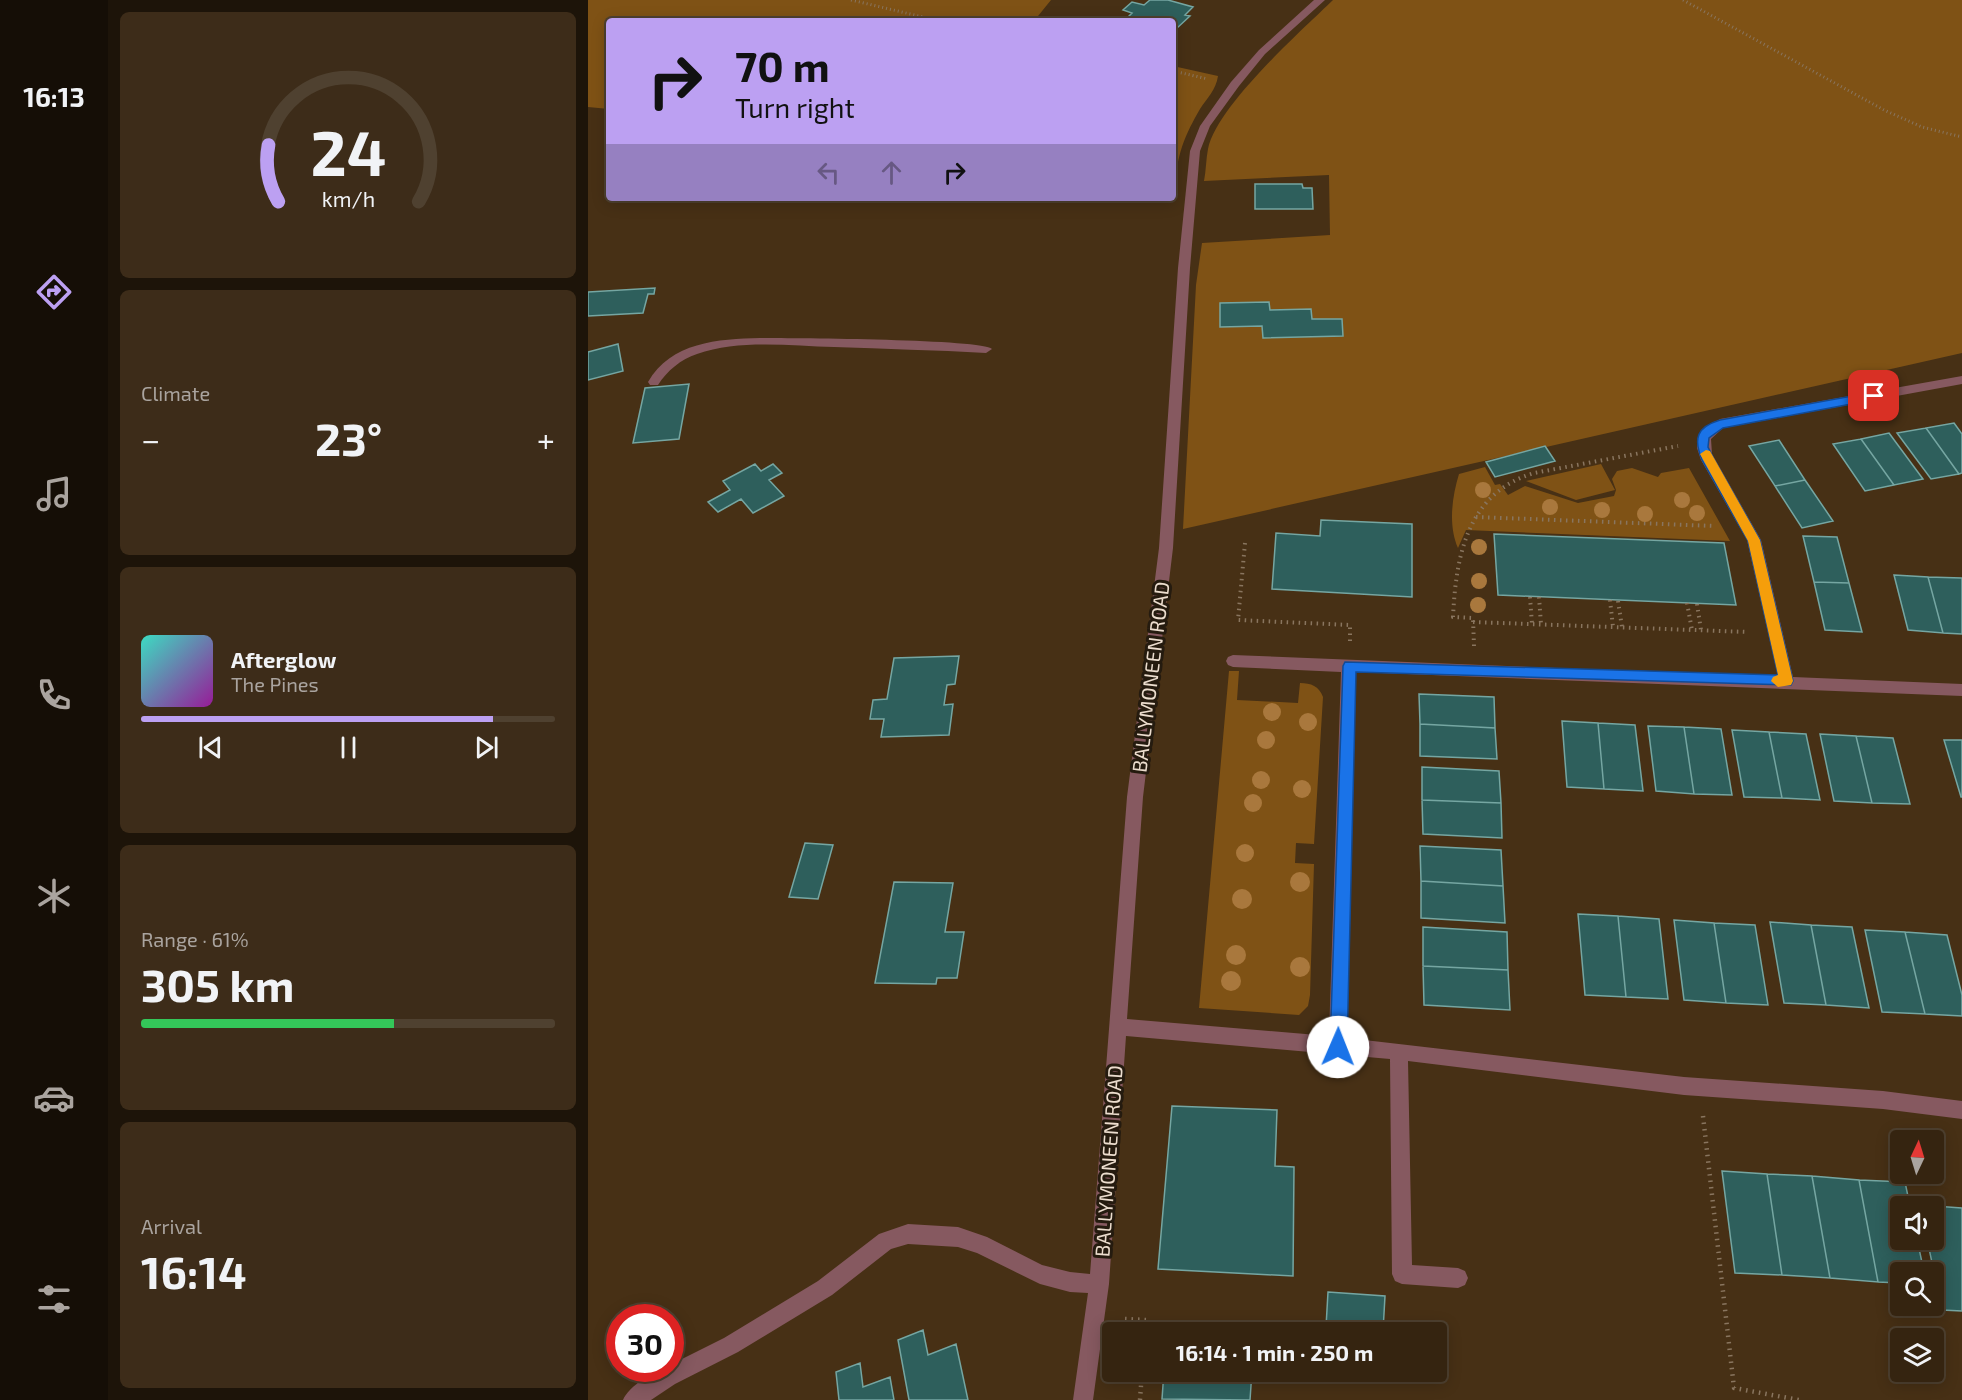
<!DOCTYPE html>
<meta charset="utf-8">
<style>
body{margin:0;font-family:"Exo 2",sans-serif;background:#3d2c19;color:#f1f3f6;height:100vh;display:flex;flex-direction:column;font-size:22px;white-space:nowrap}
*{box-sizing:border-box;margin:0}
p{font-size:20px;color:#aaa49f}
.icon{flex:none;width:33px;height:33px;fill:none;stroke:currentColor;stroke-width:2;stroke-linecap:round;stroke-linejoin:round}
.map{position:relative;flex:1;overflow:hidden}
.details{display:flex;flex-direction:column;gap:12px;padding:12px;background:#1d1409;width:480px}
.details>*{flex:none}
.hud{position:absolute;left:18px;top:18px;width:570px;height:183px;border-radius:6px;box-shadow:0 3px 15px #0003,0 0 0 2px #4f4130;background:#bca0f2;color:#111;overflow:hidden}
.needle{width:39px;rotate:4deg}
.buttons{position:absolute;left:1302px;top:1130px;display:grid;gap:12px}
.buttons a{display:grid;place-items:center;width:54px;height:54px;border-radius:6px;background:#352410;box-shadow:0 3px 15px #0003,0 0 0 2px #4f4130;font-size:30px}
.speed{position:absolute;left:18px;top:1304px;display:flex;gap:12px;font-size:30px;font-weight:700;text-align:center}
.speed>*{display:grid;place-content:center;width:78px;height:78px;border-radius:50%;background:#352410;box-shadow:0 3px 15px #0003,0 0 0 2px #4f4130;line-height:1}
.speed .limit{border:9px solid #d22;background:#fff;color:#111}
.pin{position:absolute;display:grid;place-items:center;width:51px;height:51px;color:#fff;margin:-26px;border-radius:12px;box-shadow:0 3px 9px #0006}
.me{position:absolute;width:66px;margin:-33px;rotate:1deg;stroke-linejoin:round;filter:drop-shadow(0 0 4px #0008)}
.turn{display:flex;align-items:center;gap:21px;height:126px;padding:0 30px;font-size:27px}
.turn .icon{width:78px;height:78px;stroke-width:2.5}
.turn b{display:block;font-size:42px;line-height:51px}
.lanes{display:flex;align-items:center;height:57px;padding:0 30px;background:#0003;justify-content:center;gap:30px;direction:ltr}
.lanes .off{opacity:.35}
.big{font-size:45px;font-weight:700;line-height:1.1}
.details .card{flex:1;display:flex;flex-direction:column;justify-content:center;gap:9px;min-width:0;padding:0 21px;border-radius:9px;background:#3d2c19}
.details .dial{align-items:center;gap:0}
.dial svg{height:156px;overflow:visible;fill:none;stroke:#4f4130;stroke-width:7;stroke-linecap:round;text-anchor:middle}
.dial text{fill:#f1f3f6;stroke:none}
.song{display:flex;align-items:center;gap:18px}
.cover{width:72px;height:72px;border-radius:9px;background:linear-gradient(135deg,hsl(170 70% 55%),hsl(300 70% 35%))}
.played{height:6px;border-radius:3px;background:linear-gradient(90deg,#bca0f2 85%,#4f4130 85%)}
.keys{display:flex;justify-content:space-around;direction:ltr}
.heat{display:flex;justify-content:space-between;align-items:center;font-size:33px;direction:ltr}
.charge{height:9px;border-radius:4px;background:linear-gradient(90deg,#34c759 61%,#4f4130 0)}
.trip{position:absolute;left:514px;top:1322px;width:345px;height:60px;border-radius:6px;background:#352410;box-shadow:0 3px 15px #0003,0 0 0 2px #4f4130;font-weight:700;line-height:60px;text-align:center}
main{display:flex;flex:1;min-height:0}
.dock{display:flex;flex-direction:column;width:108px;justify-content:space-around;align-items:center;background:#150e06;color:#aaa49f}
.dock .icon{width:42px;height:42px}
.dock .on{color:#bca0f2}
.dock b{font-size:27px;color:#f1f3f6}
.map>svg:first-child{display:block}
</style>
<main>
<nav class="dock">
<b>16:13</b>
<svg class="icon on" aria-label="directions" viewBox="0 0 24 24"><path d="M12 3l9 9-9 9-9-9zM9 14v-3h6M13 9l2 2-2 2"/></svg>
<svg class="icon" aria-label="music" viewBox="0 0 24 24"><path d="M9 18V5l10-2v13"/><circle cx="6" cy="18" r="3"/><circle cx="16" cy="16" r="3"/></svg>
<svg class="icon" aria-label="phone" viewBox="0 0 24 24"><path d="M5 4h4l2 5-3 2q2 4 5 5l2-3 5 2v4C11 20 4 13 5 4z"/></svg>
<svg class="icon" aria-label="climate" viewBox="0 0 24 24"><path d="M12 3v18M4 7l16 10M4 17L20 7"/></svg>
<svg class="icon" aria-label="car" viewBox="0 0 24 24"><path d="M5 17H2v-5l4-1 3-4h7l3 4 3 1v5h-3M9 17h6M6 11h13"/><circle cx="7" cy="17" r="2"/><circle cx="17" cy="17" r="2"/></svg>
<svg class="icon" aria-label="filters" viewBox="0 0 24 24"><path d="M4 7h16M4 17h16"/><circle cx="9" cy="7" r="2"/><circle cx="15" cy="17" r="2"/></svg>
</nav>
<section class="details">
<div class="card dial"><svg viewBox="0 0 100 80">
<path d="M14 69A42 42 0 1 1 86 69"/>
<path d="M14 69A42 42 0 0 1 9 40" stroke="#bca0f2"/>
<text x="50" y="56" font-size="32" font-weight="700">24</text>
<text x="50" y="72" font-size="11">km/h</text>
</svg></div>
<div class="card"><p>Climate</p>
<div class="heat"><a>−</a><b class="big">23°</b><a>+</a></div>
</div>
<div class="card">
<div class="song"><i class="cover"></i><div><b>Afterglow</b><p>The Pines</p></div></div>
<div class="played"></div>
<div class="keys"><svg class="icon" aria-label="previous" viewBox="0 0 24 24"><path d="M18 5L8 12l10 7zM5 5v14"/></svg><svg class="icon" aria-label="pause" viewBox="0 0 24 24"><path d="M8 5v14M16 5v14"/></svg><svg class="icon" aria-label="next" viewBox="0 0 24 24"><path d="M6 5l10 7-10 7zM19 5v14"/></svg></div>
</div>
<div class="card"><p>Range · 61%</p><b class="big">305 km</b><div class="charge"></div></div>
<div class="card"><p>Arrival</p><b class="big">16:14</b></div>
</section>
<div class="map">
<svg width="1374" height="1400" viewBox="0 0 1374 1400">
<rect width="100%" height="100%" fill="#473015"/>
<!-- green -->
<path fill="#7f5215" d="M0,0h463l-17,21h-425v88l-21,-2z
M745,0h629v353l-779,176 13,-244 6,-42 128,-8 -1,-60 -125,6c2,-10 2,-22 4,-32 9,-43 92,-117 125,-149z
M585,66l45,10c-2,14 -11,22 -18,33 -15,26 -21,41 -25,71h-2z
M1013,464l14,26 -39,10 -50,-19z
M897,467l10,18 5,-1 8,11 17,-9 53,17 36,-7 2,-6 -4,-11 5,-8 15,-3 26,9 3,-4 28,-5 41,73 -264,-11 -8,18c-10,-23 -6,-51 1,-74z
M641,671h10l-2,29 61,3 2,-20c11,0 19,3 23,14l-9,147 -18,-1 -1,20 19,1 -4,131 -2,11 -9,9 -100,-7z"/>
<!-- building -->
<path fill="#2e5f5c" stroke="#75a6a2" stroke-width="1.5" d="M562,0h18l25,7 -8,8 5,1 -14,13 -3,-1v-7h-49l8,-8 -9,-3 9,-8 12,3z
M667,184h47l1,4h9l1,21h-58z
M67,288l-1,6h-6l-5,19 -55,3v-24z
M681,302l1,8 41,-1 1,10h30l1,17 -80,2 -1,-12 -42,1v-24z
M30,344l5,27 -35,9v-28z
M101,384l-10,55 -46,4 12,-55z
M1366,423l8,11v39l-3,1 -33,-46z
M1338,428l33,46 -28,5 -34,-46z
M1301,433l34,46 -29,6 -33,-46z
M1273,439l33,46 -29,6 -32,-47z
M1191,440l26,40 -30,6 -26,-40z
M957,446l10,15 -60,16 -9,-15z
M167,464l6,7 12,-7 9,9 -13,7 15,16 -31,17 -12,-14 -23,13 -10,-10 22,-12 -7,-9z
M1217,480l28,41 -31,7 -27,-42z
M733,520l91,4v73l-140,-8 4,-56 44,3z
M906,534l230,9 12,62 -238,-10z
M1215,536l34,1 12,46 -35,-1z
M1306,575l34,2 15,56 -35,-3z
M1340,577l34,1v56l-19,-1z
M1226,582l35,1 13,49 -37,-2z
M371,656l-4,28 -8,1 -3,20 9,-1 -4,31 -68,2 3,-18h-14l3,-19 14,-1 7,-41z
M831,694l75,3 1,31 -75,-4z
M974,721l36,2 6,66 -37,-2z
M1010,723l37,2 8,66 -39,-2z
M832,724l75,4 2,31 -77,-3z
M1060,726l36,1 10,67 -38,-3z
M1096,727l37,2 11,66 -38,-1z
M1144,730l37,2 13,66 -38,-1z
M1181,732l37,2 14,66 -38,-2z
M1232,734l36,2 16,67 -38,-2z
M1268,736l37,2 17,66 -38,-1z
M1356,740h18v57h-1z
M834,767l77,4 2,32 -79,-3z
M834,800l79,3 1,35 -79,-4z
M217,843l28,2 -15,54 -29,-2z
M832,846l81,4 2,36 -82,-5z
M833,881l82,5 2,37 -84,-5z
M306,882l59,1 -8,49h19l-7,46h-20l-1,6 -61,-1z
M990,914l40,2 8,81 -41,-2z
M1030,916l41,3 9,80 -42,-2z
M1086,920l40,3 12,80 -42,-3z
M1182,922l41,3 15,80 -42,-2z
M1126,923l41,2 13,80 -42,-2z
M1223,925l41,2 17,81 -43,-3z
M835,927l84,5 1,38 -85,-4z
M1277,930l40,2 20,82 -43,-2z
M1317,932l42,3 15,60v21l-37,-2z
M835,966l85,4 2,40 -86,-5z
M584,1106l105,4 -2,56 19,1 -1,109 -135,-7z
M1134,1171l45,3 15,101 -47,-2z
M1179,1174l45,2 18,102 -48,-3z
M1224,1176l47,4 19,102 -48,-4z
M1271,1180l46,2 5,24h-10v33h17l7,33h-24v11l-22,-1z
M1332,1205l42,3v103l-20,-1 -15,-71h7v-33z
M740,1292l57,4 -2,35 -57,-4z
M335,1330l5,25 28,-11 12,56h-59l-11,-60z
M272,1363l3,24 27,-10 4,23h-55l-3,-28z
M576,1371h88l-2,29 -88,-1z"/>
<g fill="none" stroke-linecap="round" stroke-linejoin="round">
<!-- path-far2 -->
<path stroke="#89755f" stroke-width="3" stroke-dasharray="1 3" stroke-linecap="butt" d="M263,0l89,21
M1095,0l201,110 38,17 40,10
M585,71l35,8"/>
<!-- path-far1 -->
<path stroke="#89755f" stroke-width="4" stroke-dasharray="1.5 4.5" stroke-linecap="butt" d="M888,517l239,9
M657,543l-7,77 112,5v16
M942,597l2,27
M951,597l2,27
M1022,600l3,27
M1030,601l4,26
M1099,603l5,27
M1109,604l4,26
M885,622l275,10
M886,646l-1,-28 -20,-1c3,-61 14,-124 81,-144l144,-27"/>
<!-- path -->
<path stroke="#89755f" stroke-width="4.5" stroke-dasharray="1.5 5" stroke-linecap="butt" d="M1115,1116l31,272 65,12
M537,1319l21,1 -1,12
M552,1400l2,-29"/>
<!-- minor -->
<path fill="#865960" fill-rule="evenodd" d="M726,0h11l-60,54 -26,32 -29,40 -10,25 -10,117 -17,280 -30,249 -16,222 202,17 12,-364 -108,-5 -5,-2 -2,-4 2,-4 5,-2 545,22 -31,-137 -46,-80 -4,-12 1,-9 4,-8 18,-12 242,-43v8l-239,44 -12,11 1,15 49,86 32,137 169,7v12l-606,-24 -9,366 337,39 199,14 79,10v18l-79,-10 -199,-14 -276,-34 4,204 46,3 7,3 3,7 -3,7 -7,3 -56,-4 -7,-3 -3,-7 -2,-215 -264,-23 -17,248 -16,116h-20l15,-107 -18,-1 -30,-8 -63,-31 -19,-6 -50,-3 -17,5 -59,46 -94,57 -63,32 -24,16h-28c5,-13 33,-32 47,-32v-3l54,-27 94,-57 61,-47 29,-10 50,3 29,10 55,28 28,7 20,2 37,-477 32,-249 19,-280 12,-117 10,-25 31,-44 28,-32z
M172,338c28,0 223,1 232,11l-6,4c-51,-3 -101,-4 -152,-6 -43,-1 -95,-8 -137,7 -16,5 -30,17 -39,31h-8l-2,-3c23,-40 70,-43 112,-44z"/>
</g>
<!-- trees -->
<g fill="#a9783d">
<circle cx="895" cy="490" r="8"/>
<circle cx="1094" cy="500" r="8"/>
<circle cx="962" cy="507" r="8"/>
<circle cx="1014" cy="510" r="8"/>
<circle cx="1109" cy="513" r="8"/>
<circle cx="1057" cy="514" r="8"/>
<circle cx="891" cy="547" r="8"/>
<circle cx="891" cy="581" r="8"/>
<circle cx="890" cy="605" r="8"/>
<circle cx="684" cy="712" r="9"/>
<circle cx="720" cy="722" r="9"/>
<circle cx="678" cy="740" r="9"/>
<circle cx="673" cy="780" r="9"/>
<circle cx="714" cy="789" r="9"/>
<circle cx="665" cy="803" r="9"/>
<circle cx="657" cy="853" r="9"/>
<circle cx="712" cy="882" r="10"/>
<circle cx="654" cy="899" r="10"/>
<circle cx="648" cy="955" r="10"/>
<circle cx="712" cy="967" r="10"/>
<circle cx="643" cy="981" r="10"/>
</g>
<!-- route -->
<path fill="#1a73e8" stroke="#114b97" stroke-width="1.5" d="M1286,392l6,4 -2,3 -155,29 -14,10 -1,9 6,12 46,81 33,141 -2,4 -435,-13 -9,375 -3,5 -6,3 -5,-3 -3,-5 13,-381 2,-4 433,13 -30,-134 -46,-81c-9,-22 -5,-33 18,-40z"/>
<!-- slow -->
<path fill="#f59e0b" d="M1118,450l4,1 50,89 33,141 -2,4 -13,2 -7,-6 2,-4 5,-2 -30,-134 -48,-87z"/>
<g text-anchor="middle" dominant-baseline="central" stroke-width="6" stroke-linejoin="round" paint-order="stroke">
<!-- street labels -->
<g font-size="20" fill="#ecddce" stroke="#251b0f">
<text transform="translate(562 677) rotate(-83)">BALLYMONEEN ROAD</text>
<text transform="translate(520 1161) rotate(-86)">BALLYMONEEN ROAD</text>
</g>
</g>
</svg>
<div class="buttons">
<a><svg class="needle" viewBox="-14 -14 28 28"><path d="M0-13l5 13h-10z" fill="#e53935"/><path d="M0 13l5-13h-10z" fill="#aaa49f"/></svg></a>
<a><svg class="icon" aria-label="sound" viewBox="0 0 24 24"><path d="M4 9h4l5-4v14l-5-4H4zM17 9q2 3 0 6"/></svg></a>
<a><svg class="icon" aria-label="search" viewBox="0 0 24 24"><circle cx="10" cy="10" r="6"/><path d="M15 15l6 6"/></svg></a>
<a><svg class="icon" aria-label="layers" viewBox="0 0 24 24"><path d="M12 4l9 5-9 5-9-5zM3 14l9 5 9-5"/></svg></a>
</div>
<div class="speed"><div class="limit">30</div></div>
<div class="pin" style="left:1286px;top:396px;background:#d93025"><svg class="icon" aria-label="arrive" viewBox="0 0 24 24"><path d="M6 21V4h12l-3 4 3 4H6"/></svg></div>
<svg class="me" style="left:750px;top:1047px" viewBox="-20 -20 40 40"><circle r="19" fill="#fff"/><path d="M0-13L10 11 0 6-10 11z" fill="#1a73e8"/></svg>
<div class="trip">16:14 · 1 min · 250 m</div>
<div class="hud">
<div class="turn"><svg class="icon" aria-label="right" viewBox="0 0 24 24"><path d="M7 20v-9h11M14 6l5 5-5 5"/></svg><div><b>70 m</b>Turn right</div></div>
<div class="lanes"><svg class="icon off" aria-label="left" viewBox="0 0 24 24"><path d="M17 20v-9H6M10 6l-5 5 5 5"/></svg><svg class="icon off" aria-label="ahead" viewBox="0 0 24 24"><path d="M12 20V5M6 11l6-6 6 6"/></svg><svg class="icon" aria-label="right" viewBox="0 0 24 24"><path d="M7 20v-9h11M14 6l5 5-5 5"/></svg></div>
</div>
</div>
</main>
